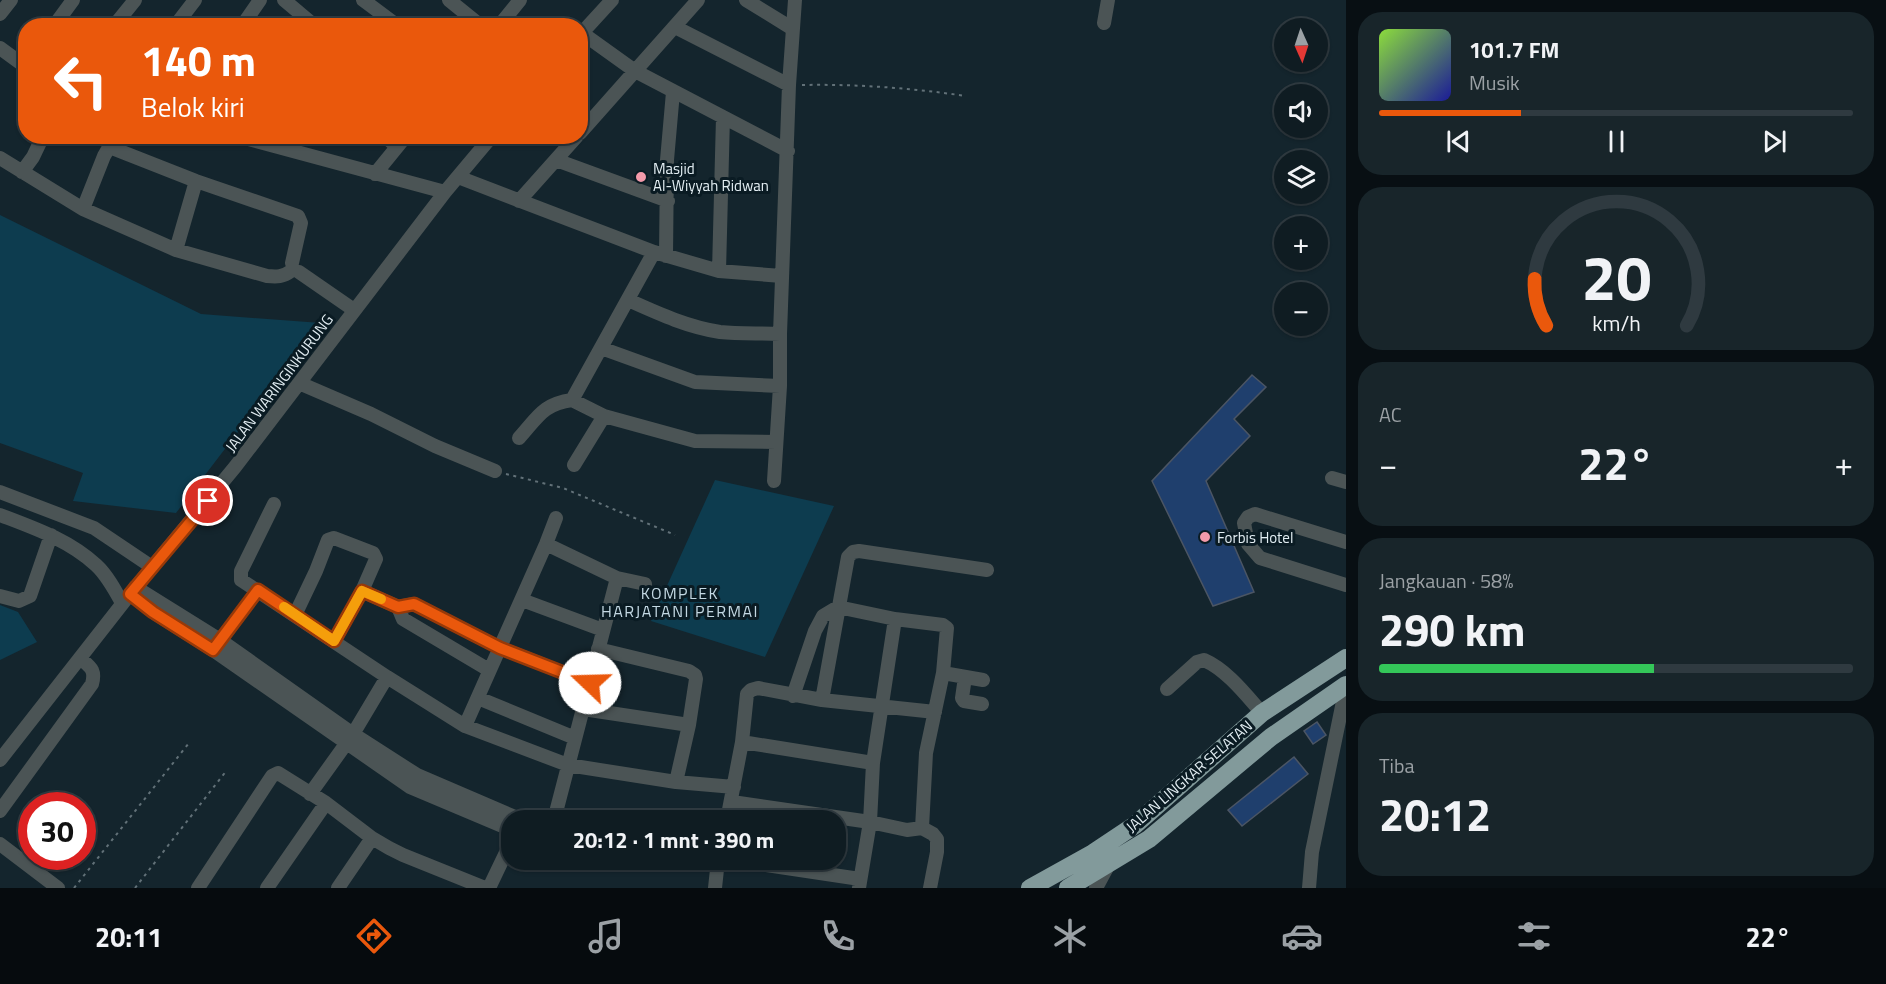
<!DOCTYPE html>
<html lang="id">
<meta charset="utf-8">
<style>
body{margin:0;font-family:"Titillium Web",sans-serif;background:#18252a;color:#f1f3f6;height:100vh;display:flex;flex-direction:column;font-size:22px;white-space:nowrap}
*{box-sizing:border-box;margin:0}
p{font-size:20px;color:#9ba1a5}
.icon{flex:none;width:33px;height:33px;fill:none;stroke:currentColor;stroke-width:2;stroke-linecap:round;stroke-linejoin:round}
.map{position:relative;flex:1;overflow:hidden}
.side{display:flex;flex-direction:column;gap:12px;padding:12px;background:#080f13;width:540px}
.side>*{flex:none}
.banner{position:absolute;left:18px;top:18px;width:570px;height:126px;border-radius:24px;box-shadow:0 2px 4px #0004,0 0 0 2px #2f3a40;background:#ea580c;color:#fff;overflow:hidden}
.needle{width:39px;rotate:177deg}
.fabs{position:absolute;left:1274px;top:18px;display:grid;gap:12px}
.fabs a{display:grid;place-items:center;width:54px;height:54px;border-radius:50%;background:#0f1c22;box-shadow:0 2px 4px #0004,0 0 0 2px #2f3a40;font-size:30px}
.speed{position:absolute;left:18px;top:792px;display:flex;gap:12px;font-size:30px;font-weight:700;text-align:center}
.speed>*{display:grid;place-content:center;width:78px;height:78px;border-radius:50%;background:#0f1c22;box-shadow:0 2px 4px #0004,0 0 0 2px #2f3a40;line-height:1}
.speed .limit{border:9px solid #d22;background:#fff;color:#111}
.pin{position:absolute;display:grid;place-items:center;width:51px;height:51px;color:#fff;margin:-26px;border:3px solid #fff;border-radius:50%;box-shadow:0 2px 6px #0007}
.me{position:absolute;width:66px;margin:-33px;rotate:291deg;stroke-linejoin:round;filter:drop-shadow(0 0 4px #0008)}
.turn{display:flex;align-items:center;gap:21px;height:126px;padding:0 24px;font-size:27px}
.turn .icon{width:78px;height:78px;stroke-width:2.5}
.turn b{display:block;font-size:42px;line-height:51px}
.big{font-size:45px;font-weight:700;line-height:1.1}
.side .widget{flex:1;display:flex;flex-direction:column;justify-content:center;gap:9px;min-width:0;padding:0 21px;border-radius:24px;background:#18252a}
.side .dial{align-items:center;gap:0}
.dial svg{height:156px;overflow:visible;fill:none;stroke:#2f3a40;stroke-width:7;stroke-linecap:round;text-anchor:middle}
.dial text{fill:#f1f3f6;stroke:none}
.song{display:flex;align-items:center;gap:18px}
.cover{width:72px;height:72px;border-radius:9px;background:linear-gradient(135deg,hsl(90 70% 55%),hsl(240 70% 35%))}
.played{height:6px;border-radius:3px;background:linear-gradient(90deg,#ea580c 30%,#2f3a40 30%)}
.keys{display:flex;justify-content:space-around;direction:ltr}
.heat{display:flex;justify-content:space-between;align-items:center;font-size:33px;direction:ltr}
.charge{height:9px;border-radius:4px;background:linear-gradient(90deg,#34c759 58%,#2f3a40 0)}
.trip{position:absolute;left:501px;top:810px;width:345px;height:60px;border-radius:24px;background:#0f1c22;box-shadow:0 2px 4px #0004,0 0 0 2px #2f3a40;font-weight:700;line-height:60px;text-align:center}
.tab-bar{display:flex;height:96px;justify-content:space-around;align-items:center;background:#060b0e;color:#9ba1a5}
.tab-bar .icon{width:42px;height:42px}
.tab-bar .selected{color:#ea580c}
.tab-bar b{font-size:27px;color:#f1f3f6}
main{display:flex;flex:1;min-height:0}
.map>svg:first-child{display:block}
</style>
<main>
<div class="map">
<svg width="1346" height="888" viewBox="0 0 1346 888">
<rect width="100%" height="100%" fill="#14252d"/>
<!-- green -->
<path fill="#0d3c4f" d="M0,215l201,99 120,9 -145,190 -103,-12 10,-28 -83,-30z
M715,480l119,26 -69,151 -114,-36z
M0,605l18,7 19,30 -37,18z"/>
<!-- building -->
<path fill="#1f3f6d" stroke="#4b5564" stroke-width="1.5" d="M1252,375l14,12 -32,32 16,17 -44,45 48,111 -41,14 -61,-125z
M1317,722l9,13 -13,9 -9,-13z
M1294,757l14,17 -66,52 -14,-16z"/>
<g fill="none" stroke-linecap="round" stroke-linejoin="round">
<!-- path -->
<path stroke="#627178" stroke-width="2" stroke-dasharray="3 4.5" stroke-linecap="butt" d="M802,85c56,-1 109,3 164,11
M506,474l57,14 112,47
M74,888l115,-145
M135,888l92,-118"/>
<!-- minor -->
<path stroke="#4b5455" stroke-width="14" d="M284,0l31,26
M363,0l35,26
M449,0l32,26
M746,0l47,29
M0,14l11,-14
M1104,23l4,-23
M54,26l19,-26
M114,26l21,-26
M175,26l20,-26
M242,26l18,-26
M499,26l21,-26
M675,27l114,58
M582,33l53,38 153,80
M580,35l32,-35
M0,48l26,19
M580,133l118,-133
M237,136l208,56
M385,136l12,11
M0,158l83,51 93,41
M556,160l112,41
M22,172l11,-15 10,-21
M375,174l31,-38
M458,177l196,75 65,19 63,5
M196,181l-20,69 91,26c10,1 16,1 24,-5
M519,201l58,-65
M83,209l21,-53 4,-7 4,-1 84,33 102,35 3,7 -9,40
M666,256l1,-96 6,-68
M719,271l4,-154
M299,272l55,38
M628,300c29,13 59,27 92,32 19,2 40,1 60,2
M601,348l94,34 85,4
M299,383l72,31 64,32 60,25
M572,400l32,16 91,25 81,1
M519,438c19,-21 24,-34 53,-38l82,-148
M574,465l30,-49
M1332,478l14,4
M774,481l6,-95v-52l9,-249 6,-85
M0,492l94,36 58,39
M274,504l-33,67v9l146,97 78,49 103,39 108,17 58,5
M0,515c34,13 69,25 96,50 11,10 19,25 26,38
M1346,542l-91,-28 -7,3 -4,6 4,21 12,14 86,27
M546,544l71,34 28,6
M135,587l85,53 133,94 64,41 105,45
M362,591l36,16 16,-3 86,44 90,35
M130,594l23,18 60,38 197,137 102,43
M0,596l19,5 11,-5 21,-61
M522,600l81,30
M398,607l5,12 86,51
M295,615l21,-44 12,-31 6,-2 39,15 3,6 -14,32 -28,50
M216,646l42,-56
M598,649l91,22 6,4 1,4 -7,46 -13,57
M943,673l40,7
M965,677l-3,21 2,3 18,3
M1167,689l30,-27 7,-2c23,10 42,35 58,53
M793,696l22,-65 8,-15 15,-9 57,12 48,6 4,3 -4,45 -17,80 -4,75
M478,698l97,40
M822,700l26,-143 5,-5 6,-1 128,19
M583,709l106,16
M465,726l81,-182 10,-26
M742,742l131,21
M0,760l130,-166 105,-127 210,-275 47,-56
M310,794l43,-60 34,-57
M732,802l138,20 37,8 15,-2 11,6 4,5v13l-7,36
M0,811l92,-127c4,-15 -2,-17 -12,-26
M554,820l63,-242
M727,820l15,-78 5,-48 4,-4 7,-2 64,12 113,12
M0,844l58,44
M703,860l15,2 7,-2
M732,860l128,19
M198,888l74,-112 6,-3 48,30 46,35 17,10 14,7 82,33
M267,888l59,-85
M338,888l34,-50
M489,888l23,-48
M715,888l3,-28
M859,888l11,-66 3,-59 22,-144
M1096,888l13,-24
M1309,888l3,-36 34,-165"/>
<!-- highway -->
<path stroke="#829a9b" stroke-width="18" d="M1030,888l63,-35 42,-28 127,-112 84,-55
M1068,888l81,-49 122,-102 75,-52"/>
</g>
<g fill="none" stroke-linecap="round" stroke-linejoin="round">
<defs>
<path id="route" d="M208,501l-78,93 23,18 60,38 45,-60 76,51 28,-50 36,16 16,-3 86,44 90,35"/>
</defs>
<!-- route casing -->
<use href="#route" stroke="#983908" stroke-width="15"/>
<!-- route -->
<use href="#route" stroke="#ea580c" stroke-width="10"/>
<!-- slow -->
<path stroke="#f59e0b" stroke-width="10" d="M284,607l50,34 28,-50 19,8"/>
</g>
<!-- markers -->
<g fill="#f39aaa" stroke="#0a1b23" stroke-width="2">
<circle cx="641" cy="177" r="6"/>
<circle cx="1205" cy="537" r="6"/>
</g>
<g text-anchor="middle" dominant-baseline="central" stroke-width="6" stroke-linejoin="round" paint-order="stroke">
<!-- poi labels -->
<g font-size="15" fill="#e3eef3" stroke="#0a1b23" text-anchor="start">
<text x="653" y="168">Masjid<tspan x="653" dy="17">Al-Wiyyah Ridwan</tspan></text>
<text x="1217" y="537">Forbis Hotel</text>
</g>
<!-- street labels -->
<g font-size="15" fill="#e3eef3" stroke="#0a1b23">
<text transform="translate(279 383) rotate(-53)">JALAN WARINGINKURUNG</text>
<text transform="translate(1189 776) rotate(-41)">JALAN LINGKAR SELATAN</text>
</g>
<!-- neighbourhood labels -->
<g font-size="16" letter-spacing="1.5" fill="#c3d8e3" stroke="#0a1b23">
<text x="680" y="593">KOMPLEK<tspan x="680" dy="18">HARJATANI PERMAI</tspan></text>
</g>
</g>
</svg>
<div class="fabs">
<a><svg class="needle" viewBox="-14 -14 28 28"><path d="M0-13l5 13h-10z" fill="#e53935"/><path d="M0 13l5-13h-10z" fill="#9ba1a5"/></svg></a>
<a><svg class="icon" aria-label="sound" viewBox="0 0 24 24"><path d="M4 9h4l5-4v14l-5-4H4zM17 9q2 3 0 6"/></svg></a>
<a><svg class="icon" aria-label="layers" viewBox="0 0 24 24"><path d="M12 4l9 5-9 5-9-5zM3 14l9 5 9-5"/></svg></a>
<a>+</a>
<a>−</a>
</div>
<div class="speed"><div class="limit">30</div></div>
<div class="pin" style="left:208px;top:501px;background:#d93025"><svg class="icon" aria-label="arrive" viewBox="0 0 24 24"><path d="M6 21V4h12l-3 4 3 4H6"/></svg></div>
<svg class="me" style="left:590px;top:683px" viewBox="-20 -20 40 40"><circle r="19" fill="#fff"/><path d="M0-13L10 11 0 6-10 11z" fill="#ea580c"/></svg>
<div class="trip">20:12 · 1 mnt · 390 m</div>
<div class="banner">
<div class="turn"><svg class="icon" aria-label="left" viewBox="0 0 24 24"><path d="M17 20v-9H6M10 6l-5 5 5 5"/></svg><div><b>140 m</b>Belok kiri</div></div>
</div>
</div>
<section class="side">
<div class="widget">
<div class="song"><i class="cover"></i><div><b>101.7 FM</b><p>Musik</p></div></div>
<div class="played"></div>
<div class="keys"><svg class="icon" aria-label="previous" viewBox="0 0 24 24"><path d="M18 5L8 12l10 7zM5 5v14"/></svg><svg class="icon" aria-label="pause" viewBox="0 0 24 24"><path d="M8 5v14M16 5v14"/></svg><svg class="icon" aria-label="next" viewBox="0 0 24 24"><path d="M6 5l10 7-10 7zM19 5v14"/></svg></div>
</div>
<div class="widget dial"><svg viewBox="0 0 100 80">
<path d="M14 69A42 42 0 1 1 86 69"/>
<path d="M14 69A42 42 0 0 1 8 45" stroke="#ea580c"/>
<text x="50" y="56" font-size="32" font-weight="700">20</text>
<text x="50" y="72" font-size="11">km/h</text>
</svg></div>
<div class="widget"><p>AC</p>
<div class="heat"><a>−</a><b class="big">22°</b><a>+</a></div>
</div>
<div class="widget"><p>Jangkauan · 58%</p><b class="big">290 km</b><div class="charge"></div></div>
<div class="widget"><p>Tiba</p><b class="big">20:12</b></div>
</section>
</main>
<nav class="tab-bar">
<b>20:11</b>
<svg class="icon selected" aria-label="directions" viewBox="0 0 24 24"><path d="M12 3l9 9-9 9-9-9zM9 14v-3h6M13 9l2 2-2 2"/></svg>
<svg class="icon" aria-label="music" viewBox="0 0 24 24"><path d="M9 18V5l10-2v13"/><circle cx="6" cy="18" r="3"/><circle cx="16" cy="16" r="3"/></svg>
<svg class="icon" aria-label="phone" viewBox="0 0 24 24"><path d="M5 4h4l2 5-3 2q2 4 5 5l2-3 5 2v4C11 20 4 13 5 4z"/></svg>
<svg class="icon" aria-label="climate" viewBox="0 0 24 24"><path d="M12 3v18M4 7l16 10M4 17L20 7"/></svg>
<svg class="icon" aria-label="car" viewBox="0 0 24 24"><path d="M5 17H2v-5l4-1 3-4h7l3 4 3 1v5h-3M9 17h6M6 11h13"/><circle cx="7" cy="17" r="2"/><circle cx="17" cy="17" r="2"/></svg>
<svg class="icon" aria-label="filters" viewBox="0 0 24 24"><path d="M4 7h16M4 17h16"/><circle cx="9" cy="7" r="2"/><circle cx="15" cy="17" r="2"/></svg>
<b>22°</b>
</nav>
